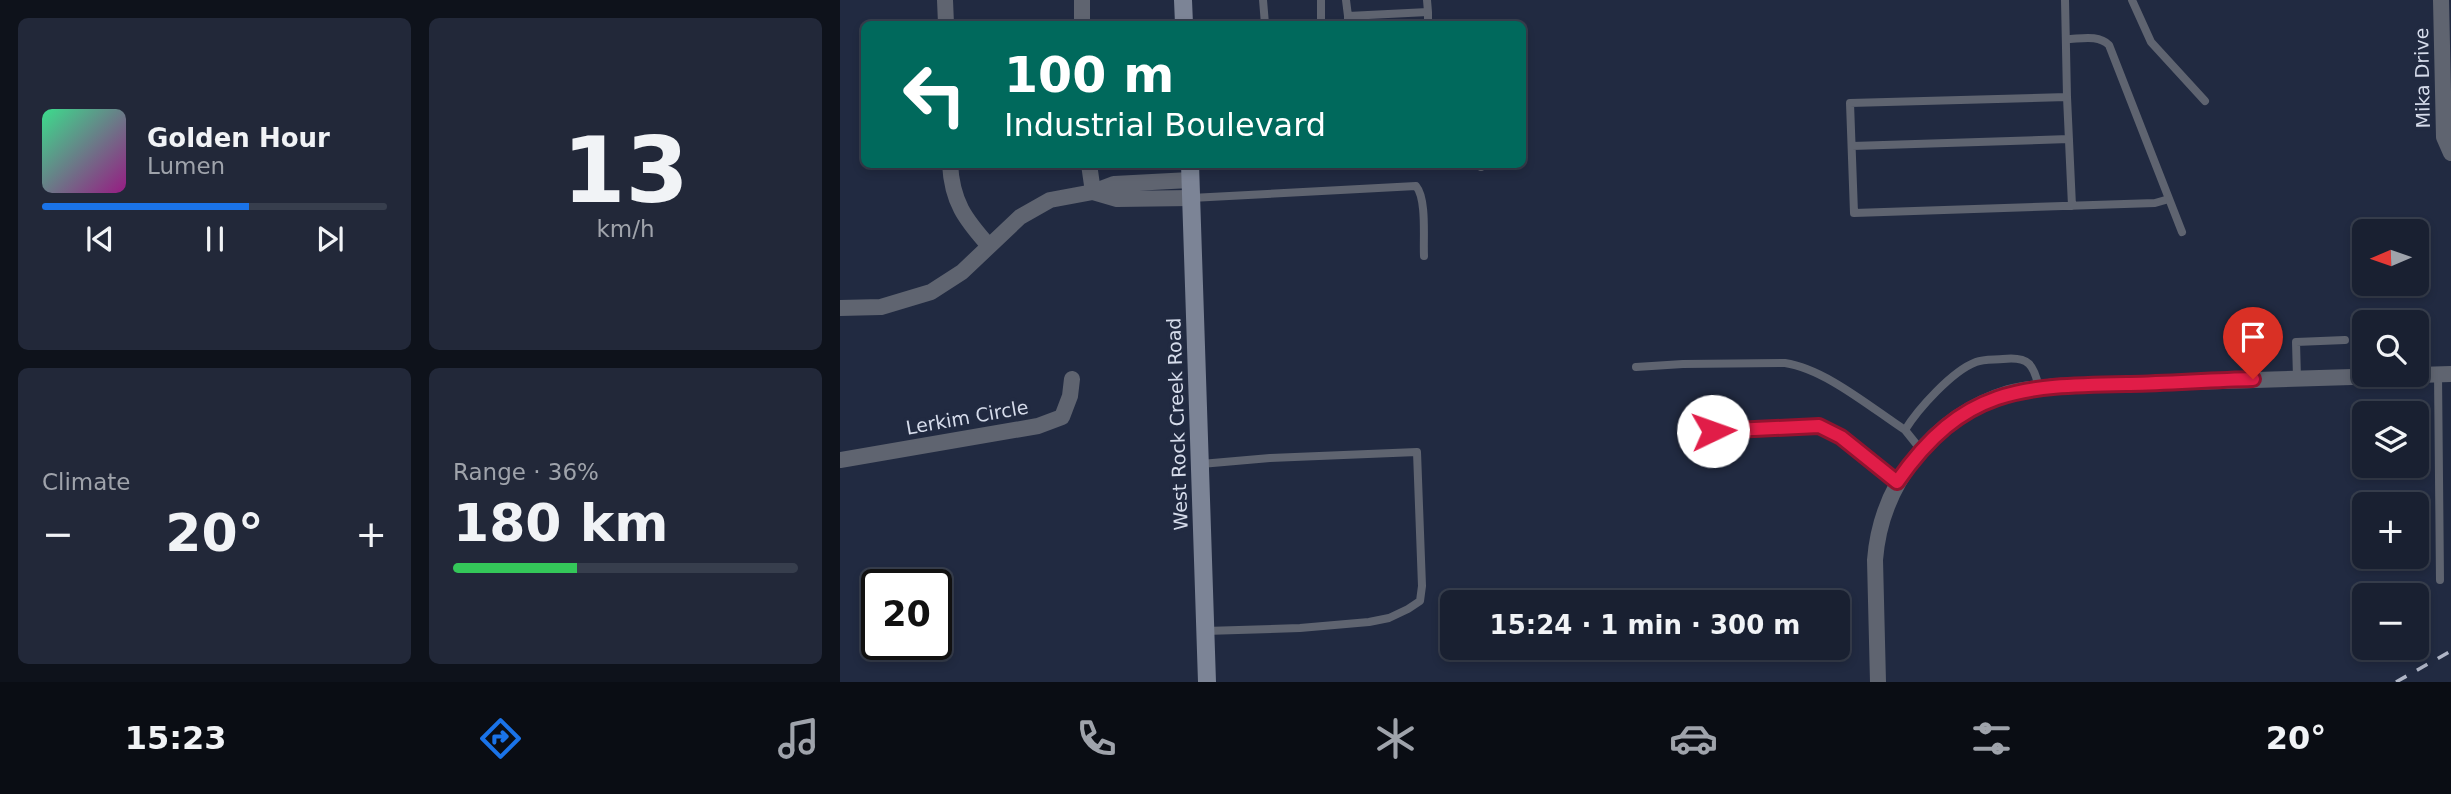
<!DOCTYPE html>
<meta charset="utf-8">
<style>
body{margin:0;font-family:"DejaVu Sans",sans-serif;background:#222839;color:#f1f3f6;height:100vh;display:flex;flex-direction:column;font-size:26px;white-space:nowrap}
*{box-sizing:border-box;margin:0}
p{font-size:23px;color:#9fa3ab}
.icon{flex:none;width:38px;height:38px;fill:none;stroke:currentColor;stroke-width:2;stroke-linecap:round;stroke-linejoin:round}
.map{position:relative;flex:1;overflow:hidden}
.sheet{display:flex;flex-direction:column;gap:18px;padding:18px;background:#0e121b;width:840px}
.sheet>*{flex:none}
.top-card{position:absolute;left:21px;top:21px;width:665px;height:147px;border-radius:10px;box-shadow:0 4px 10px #0003,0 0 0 2px #373e4d;background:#00695c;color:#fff;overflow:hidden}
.needle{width:46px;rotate:268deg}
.tools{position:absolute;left:1512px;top:219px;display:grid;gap:14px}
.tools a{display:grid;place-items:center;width:77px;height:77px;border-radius:10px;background:#192031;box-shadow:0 4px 10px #0003,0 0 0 2px #373e4d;font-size:35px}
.speed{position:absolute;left:21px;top:569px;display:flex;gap:14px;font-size:35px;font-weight:700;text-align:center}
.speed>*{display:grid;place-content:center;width:91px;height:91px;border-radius:50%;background:#192031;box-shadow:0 4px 10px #0003,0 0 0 2px #373e4d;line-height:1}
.speed .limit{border:4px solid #111;border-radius:10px;background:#fff;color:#111}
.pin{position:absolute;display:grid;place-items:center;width:60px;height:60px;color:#fff;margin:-72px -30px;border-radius:50% 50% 50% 0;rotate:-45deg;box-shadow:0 0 7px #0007}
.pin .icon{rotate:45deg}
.me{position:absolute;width:77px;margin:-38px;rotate:87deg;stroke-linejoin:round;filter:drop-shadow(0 0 5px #0008)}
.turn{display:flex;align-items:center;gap:24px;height:147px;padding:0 28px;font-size:32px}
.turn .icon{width:91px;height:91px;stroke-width:2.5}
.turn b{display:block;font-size:49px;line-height:60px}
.big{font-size:52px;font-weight:700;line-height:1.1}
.sheet .widget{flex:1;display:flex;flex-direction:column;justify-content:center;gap:10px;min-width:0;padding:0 24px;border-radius:10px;background:#222839}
.sheet .dial{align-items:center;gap:0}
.dial b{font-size:91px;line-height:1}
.song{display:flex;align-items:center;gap:21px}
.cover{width:84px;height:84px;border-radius:10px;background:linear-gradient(135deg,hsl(150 70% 55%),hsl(310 70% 35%))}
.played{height:7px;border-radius:4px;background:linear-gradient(90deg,#1a73e8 60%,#373e4d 60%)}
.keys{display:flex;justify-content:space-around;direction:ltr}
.heat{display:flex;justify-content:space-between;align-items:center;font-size:38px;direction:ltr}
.charge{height:10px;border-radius:5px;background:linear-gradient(90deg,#34c759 36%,#373e4d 0)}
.sheet .tiles{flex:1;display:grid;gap:18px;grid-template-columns:repeat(2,1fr)}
.trip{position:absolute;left:600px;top:590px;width:410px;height:70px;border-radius:10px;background:#192031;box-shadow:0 4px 10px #0003,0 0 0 2px #373e4d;font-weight:700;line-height:70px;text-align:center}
.tab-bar{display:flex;height:112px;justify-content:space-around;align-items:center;background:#0a0d14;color:#9fa3ab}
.tab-bar .icon{width:49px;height:49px}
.tab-bar .on{color:#1a73e8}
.tab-bar b{font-size:32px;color:#f1f3f6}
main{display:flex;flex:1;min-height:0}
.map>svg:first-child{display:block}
</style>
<main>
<section class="sheet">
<div class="tiles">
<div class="widget">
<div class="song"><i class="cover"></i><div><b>Golden Hour</b><p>Lumen</p></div></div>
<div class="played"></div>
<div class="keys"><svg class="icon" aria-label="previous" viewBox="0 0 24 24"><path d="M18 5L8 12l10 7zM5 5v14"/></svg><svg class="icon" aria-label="pause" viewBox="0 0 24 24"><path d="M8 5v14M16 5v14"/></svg><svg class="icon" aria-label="next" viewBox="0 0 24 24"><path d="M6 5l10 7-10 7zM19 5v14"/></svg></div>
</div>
<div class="widget dial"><b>13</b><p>km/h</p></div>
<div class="widget"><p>Climate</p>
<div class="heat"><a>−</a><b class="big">20°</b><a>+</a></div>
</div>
<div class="widget"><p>Range · 36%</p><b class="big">180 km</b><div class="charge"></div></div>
</div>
</section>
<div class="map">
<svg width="1611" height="682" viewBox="0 0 1611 682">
<rect width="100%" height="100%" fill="#212a41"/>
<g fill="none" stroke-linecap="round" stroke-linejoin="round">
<!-- lane -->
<path stroke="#5f6470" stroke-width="8" d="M423,0l2,24
M481,0v24
M506,0l2,16
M587,0l1,12
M1225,0l2,97 -217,6 4,110 301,-10 14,-4
M1292,0l19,42 54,59
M508,24v-8l80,-4v12
M1226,39c14,0 32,-5 43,6l73,187
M1227,97l5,109
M1012,146l217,-7
M641,164v3
M351,198l225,-12c11,13 7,53 8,70
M796,367l47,-3 102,-1c40,6 85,44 120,67
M1598,374l2,206
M1457,378l-1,-36 49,-2
M873,431l106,-5 22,11 56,45
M1081,450l-16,-20c13,-21 47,-59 71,-68 8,-3 19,-2 27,-3 26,-3 31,6 36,29
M361,464l69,-6 147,-6 5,134 -2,15 -12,8 -19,9 -20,4 -69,6 -95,3"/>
<!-- street -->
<path stroke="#5f6470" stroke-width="16" d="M105,0l1,24
M242,0v24
M1601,0l3,137 7,16
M110,164c2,38 15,55 39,82
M249,164l4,28
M253,192l24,7 74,-1
M0,308l41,-1 50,-15 31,-20 58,-55 30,-17 43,-8 21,-8 76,-4
M0,460l198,-34 24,-9 8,-21 2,-17
M1038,682l-3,-122c6,-77 59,-144 134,-167 15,-4 32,-5 48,-7l394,-12"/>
<!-- secondary -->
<path stroke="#7c8496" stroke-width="18" d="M343,0l1,24
M350,164l17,518"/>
<!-- rail -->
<path stroke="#afb5c6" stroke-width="3.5" stroke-dasharray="12 12" stroke-linecap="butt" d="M1556,682l55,-31"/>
</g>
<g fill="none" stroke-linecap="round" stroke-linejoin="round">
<defs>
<path id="route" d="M873,431l106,-5 22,11 56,45c67,-96 125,-96 233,-98 41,-1 82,-4 123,-5"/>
</defs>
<!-- route casing -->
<use href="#route" stroke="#92132f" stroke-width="18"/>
<!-- route -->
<use href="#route" stroke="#e11d48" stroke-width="12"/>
</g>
<g text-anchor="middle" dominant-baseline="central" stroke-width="7" stroke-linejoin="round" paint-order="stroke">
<!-- street labels -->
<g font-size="19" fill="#d6dceb" stroke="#212a41">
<text transform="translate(1582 78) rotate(-91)">Mika Drive</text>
<text transform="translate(127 417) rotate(-10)">Lerkim Circle</text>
<text transform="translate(337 424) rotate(-92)">West Rock Creek Road</text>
</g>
</g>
</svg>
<div class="tools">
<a><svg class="needle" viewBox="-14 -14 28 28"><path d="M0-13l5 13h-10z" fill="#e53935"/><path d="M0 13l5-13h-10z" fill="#9fa3ab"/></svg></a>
<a><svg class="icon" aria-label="search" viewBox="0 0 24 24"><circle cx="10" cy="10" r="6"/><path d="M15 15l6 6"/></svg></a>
<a><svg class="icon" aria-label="layers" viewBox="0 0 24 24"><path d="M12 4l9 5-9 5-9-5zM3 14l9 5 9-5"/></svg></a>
<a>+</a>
<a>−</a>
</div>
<div class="speed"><div class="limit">20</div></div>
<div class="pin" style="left:1413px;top:379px;background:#d93025"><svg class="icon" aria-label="arrive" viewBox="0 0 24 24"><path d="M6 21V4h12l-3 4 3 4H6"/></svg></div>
<svg class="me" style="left:873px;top:431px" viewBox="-20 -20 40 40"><circle r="19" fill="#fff"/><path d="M0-13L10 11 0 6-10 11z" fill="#e11d48"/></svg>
<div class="trip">15:24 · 1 min · 300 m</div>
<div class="top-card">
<div class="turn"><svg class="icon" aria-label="left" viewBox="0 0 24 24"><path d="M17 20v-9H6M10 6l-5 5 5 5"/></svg><div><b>100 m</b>Industrial Boulevard</div></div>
</div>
</div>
</main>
<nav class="tab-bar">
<b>15:23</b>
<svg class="icon on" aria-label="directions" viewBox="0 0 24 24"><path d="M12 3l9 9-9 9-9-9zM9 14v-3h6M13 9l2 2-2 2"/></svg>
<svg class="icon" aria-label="music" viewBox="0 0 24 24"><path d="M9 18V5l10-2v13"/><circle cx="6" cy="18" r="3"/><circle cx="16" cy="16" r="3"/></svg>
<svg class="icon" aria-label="phone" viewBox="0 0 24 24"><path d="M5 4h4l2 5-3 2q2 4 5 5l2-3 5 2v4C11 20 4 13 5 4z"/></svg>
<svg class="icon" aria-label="climate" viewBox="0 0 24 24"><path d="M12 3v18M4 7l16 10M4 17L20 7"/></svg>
<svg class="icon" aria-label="car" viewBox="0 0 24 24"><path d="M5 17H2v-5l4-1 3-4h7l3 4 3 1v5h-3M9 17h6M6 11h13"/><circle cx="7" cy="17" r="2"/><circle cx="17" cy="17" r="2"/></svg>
<svg class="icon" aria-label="filters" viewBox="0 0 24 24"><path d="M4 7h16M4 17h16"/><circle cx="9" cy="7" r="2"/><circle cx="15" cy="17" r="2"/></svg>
<b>20°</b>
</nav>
